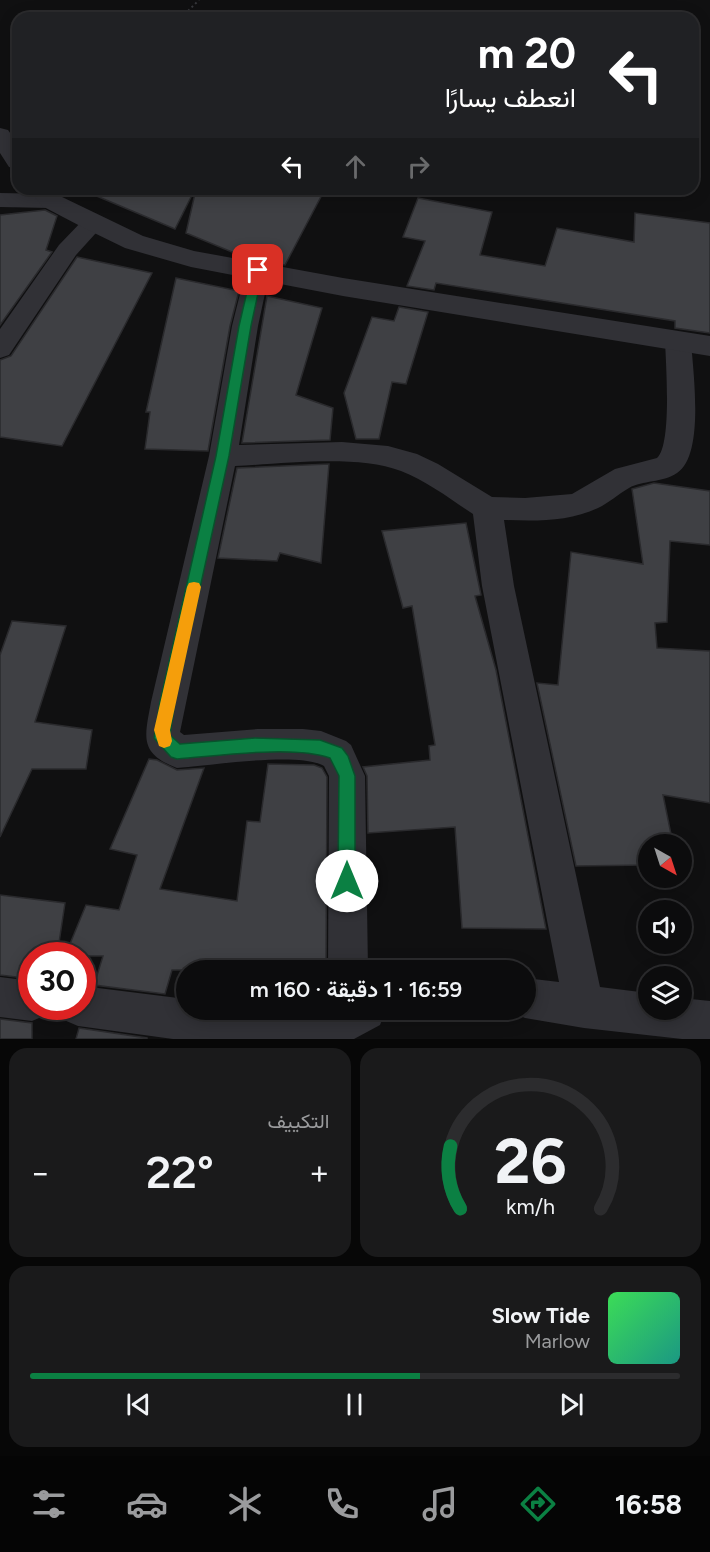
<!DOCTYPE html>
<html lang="ar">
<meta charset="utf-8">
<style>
body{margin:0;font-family:Figtree,Vazirmatn,sans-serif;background:#1a1a1b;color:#f1f3f6;direction:rtl;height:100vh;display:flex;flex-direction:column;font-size:22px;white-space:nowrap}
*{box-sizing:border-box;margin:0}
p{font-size:20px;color:#9a9b9d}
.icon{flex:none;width:33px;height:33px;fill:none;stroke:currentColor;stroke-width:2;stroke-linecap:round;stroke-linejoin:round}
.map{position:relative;height:1039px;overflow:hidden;direction:ltr}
.side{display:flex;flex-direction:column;gap:9px;padding:9px;background:#070707;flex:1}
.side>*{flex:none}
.guide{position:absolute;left:12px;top:12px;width:687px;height:183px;border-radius:18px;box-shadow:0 3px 15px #0003,0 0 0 2px #2c2c2e;direction:rtl;background:#202124;color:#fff;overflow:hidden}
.needle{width:39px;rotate:141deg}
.fabs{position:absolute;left:638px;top:834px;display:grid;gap:12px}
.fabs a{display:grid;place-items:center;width:54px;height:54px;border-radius:50%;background:#0c0c0d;box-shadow:0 3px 15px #0003,0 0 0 2px #2c2c2e;font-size:30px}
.speed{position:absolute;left:18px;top:942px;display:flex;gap:12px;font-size:30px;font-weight:700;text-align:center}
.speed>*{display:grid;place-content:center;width:78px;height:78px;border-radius:50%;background:#0c0c0d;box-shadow:0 3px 15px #0003,0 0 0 2px #2c2c2e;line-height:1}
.speed .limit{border:9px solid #d22;background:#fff;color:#111}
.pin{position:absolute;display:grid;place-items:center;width:51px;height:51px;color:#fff;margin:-26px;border-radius:12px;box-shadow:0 3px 9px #0006}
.me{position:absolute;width:66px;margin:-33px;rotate:0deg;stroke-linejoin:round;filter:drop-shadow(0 0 4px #0008)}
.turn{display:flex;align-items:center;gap:21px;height:126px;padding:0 24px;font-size:27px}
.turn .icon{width:78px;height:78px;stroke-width:2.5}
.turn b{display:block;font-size:42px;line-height:51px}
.lanes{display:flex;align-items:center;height:57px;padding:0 24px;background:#0003;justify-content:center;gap:30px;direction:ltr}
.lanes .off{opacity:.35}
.big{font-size:45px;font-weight:600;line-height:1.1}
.side .tile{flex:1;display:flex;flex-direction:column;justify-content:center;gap:9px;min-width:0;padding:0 21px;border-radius:18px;background:#1a1a1b}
.side .dial{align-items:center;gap:0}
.dial svg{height:156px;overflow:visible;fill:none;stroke:#2c2c2e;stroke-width:7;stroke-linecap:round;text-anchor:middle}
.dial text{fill:#f1f3f6;stroke:none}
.song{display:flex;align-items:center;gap:18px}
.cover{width:72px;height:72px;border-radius:9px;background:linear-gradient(135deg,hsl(130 70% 55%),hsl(170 70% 35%))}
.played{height:6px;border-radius:3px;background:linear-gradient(90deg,#0b8043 60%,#2c2c2e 60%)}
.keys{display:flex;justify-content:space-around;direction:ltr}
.heat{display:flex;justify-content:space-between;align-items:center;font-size:33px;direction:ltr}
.side .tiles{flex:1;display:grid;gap:9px;grid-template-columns:1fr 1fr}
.tile:last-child{grid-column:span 2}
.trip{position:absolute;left:176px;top:960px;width:360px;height:60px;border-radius:30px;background:#0c0c0d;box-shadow:0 3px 15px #0003,0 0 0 2px #2c2c2e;font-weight:600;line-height:60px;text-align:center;direction:rtl}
.tabs{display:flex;height:96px;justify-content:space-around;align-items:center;background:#050505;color:#9a9b9d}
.tabs .icon{width:42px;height:42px}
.tabs .active{color:#0b8043}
.tabs b{font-size:27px;color:#f1f3f6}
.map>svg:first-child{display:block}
</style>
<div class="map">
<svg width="710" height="1039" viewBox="0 0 710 1039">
<rect width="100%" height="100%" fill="#101011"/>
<!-- building -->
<path fill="#3f4044" stroke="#2a2a2d" stroke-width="1.5" d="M80,189h115l-20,40z
M196,189h129l-40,76 -36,-6 -63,-26z
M418,198l74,14 -12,43 65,11 12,-38 77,14 1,-29 75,10v110l-35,-5v-7l-239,-38 -2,7 -27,-4 18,-45 -22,-4z
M45,210l12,6 -11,34 6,2 -52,73v-110z
M77,257l75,16 -90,173 -62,-9v-77l11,-4z
M176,278l63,13 -9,35 -22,125 -63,-2 5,-37h-4z
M267,296l55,12 -26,87 37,13 -3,32 -88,3z
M399,307l29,5 -22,72 -14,-2 -13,57h-23l-12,-46 28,-76 22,4z
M329,464l-8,99 -41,-10 -3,8 -59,-3 19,-90z
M654,483l56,8v54l-40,-4 -3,81 -12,1 2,25 53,3v152l-47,-8 10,49h-25v21l-72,1 -39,-183 21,2 13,-133 72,12 -11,-75z
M466,523l15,72 -6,1 21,74 50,259 -84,-1 -7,-101 -87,6 -1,-57 -4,-9 67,-7 -1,-14 6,-1 -23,-139 -9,2 -21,-77z
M12,621l54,5 -31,96 57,8 -6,39h-54l-32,68v-182z
M149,759l8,1 20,10 27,-2 -44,121 77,12 10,-80 13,1 8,-58 46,1 8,3 5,9 -1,193h-154l-7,24 -71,-9 9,-29h-38l21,-51 33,5 18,-55 -27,-6z
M0,895l65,8 -8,53h-25v23l-32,-4z
M0,1019l32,4v16h-32z
M79,1028l68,10v1h-71z"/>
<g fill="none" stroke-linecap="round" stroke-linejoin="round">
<!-- path -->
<path stroke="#37383c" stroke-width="2" stroke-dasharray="2 3" stroke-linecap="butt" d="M181,18l18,-18"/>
<!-- minor -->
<path fill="#313136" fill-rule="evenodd" d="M0,193l51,1 8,2 3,5 -3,5 -8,2 -51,-1z
M93,216l8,2 4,5 -29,32 -67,100 -9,3v-29l59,-84 26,-27z
M258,262l9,3 3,5 -12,56 -19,119 103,-3 46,4 29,8 21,10 54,33 33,1 47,-4 43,-25 42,-11c15,-13 9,-95 8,-117l4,-6 9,-3 9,3 4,6c2,30 14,114 -14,132 -15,10 -34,7 -48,15 -11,6 -20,15 -31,20 -30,14 -62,13 -94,12l10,66 86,401 48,6v17h33v-12l29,3v38h-28l-98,-11 -59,-10 -14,-6 -2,-2h16v-32l34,4 -77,-396 -9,-72c-23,-15 -46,-33 -72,-43 -45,-17 -118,-7 -166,-5l-55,266 4,3 74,-6h45l18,2 25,10 5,4 14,31 3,194h-40l1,-194 -5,-10c-25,-15 -115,0 -147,2 -39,-15 -32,-32 -26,-66l58,-246 23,-130 14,-56 3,-5z
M0,977l32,4v25h18l-4,9 -14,6 -32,-4z
M82,986l104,13v11h78l49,6 12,-6h61l-6,15 -26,14h-181l-95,-13 -14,-6 -6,-14h24z"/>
<!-- tertiary -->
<path fill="#313136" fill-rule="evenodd" d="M0,128l8,2 10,14v25l-9,-2 -9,-14z
M29,189h25l6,7 83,40 51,15 149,27 367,58v20l-367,-60 -152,-29 -66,-19 -41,-20 -42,-22z"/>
</g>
<!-- route -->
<path fill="#0b8043" stroke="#07532c" stroke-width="1.5" d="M258,267l5,3 -12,56 -22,130 -54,246 -5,33 10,9 75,-6 65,2 22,8 6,8 7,20v105l-2,6 -6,3 -6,-3 -3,-6 1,-105 -9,-18c-38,-13 -111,-2 -153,1l-6,-2 -17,-19 6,-36 56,-246 23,-130 13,-56z"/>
<!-- slow -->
<path fill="#f59e0b" d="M194,582l5,1 2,4 -31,143 2,11 -2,5 -6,2 -5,-2 -5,-16 33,-143 2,-4z"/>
</svg>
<div class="fabs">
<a><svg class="needle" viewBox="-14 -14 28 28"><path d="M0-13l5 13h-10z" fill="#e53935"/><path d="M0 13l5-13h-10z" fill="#9a9b9d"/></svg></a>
<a><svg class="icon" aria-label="sound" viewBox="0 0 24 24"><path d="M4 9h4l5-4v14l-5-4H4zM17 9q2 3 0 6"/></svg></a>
<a><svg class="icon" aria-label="layers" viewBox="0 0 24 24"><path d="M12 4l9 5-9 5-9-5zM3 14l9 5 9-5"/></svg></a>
</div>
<div class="speed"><div class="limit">30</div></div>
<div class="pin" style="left:258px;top:270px;background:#d93025"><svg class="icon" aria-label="arrive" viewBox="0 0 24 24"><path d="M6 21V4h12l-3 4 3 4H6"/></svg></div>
<svg class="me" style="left:347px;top:881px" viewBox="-20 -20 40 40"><circle r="19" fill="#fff"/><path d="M0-13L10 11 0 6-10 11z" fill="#0b8043"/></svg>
<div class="trip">16:59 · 1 دقيقة · 160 m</div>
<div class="guide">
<div class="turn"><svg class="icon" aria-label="left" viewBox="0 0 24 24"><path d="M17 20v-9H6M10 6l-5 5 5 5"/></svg><div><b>20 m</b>انعطف يسارًا</div></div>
<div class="lanes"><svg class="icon" aria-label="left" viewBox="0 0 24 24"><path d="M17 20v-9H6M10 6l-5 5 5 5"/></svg><svg class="icon off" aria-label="ahead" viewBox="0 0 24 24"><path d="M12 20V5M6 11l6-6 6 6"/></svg><svg class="icon off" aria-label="right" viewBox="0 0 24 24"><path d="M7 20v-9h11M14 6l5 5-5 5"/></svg></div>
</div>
</div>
<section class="side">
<div class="tiles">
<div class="tile dial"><svg viewBox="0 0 100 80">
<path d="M14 69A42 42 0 1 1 86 69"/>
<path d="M14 69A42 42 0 0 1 9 37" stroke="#0b8043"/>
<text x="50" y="56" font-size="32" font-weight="700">26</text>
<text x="50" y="72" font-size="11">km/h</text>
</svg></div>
<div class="tile"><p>التكييف</p>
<div class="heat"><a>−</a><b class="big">22°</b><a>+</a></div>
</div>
<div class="tile">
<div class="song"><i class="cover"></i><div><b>Slow Tide</b><p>Marlow</p></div></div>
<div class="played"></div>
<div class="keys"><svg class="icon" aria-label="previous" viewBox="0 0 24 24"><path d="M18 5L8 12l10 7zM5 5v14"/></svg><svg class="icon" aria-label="pause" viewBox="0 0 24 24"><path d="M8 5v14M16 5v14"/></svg><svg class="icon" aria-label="next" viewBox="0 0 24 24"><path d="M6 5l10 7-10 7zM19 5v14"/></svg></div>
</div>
</div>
</section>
<nav class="tabs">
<b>16:58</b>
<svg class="icon active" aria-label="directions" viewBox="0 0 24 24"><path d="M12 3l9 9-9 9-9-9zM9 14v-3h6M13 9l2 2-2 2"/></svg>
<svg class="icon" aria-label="music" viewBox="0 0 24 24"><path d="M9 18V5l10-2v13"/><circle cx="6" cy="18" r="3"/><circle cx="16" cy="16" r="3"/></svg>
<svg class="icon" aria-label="phone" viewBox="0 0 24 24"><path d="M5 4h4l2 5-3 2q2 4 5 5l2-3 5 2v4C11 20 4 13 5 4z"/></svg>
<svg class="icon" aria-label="climate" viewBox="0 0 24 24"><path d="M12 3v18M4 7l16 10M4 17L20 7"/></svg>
<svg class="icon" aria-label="car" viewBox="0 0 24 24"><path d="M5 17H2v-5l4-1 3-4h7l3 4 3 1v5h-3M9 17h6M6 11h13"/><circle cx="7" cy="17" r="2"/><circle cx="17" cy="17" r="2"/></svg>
<svg class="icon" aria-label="filters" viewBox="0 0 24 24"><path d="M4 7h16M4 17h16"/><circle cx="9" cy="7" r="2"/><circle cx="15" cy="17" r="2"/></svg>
</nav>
